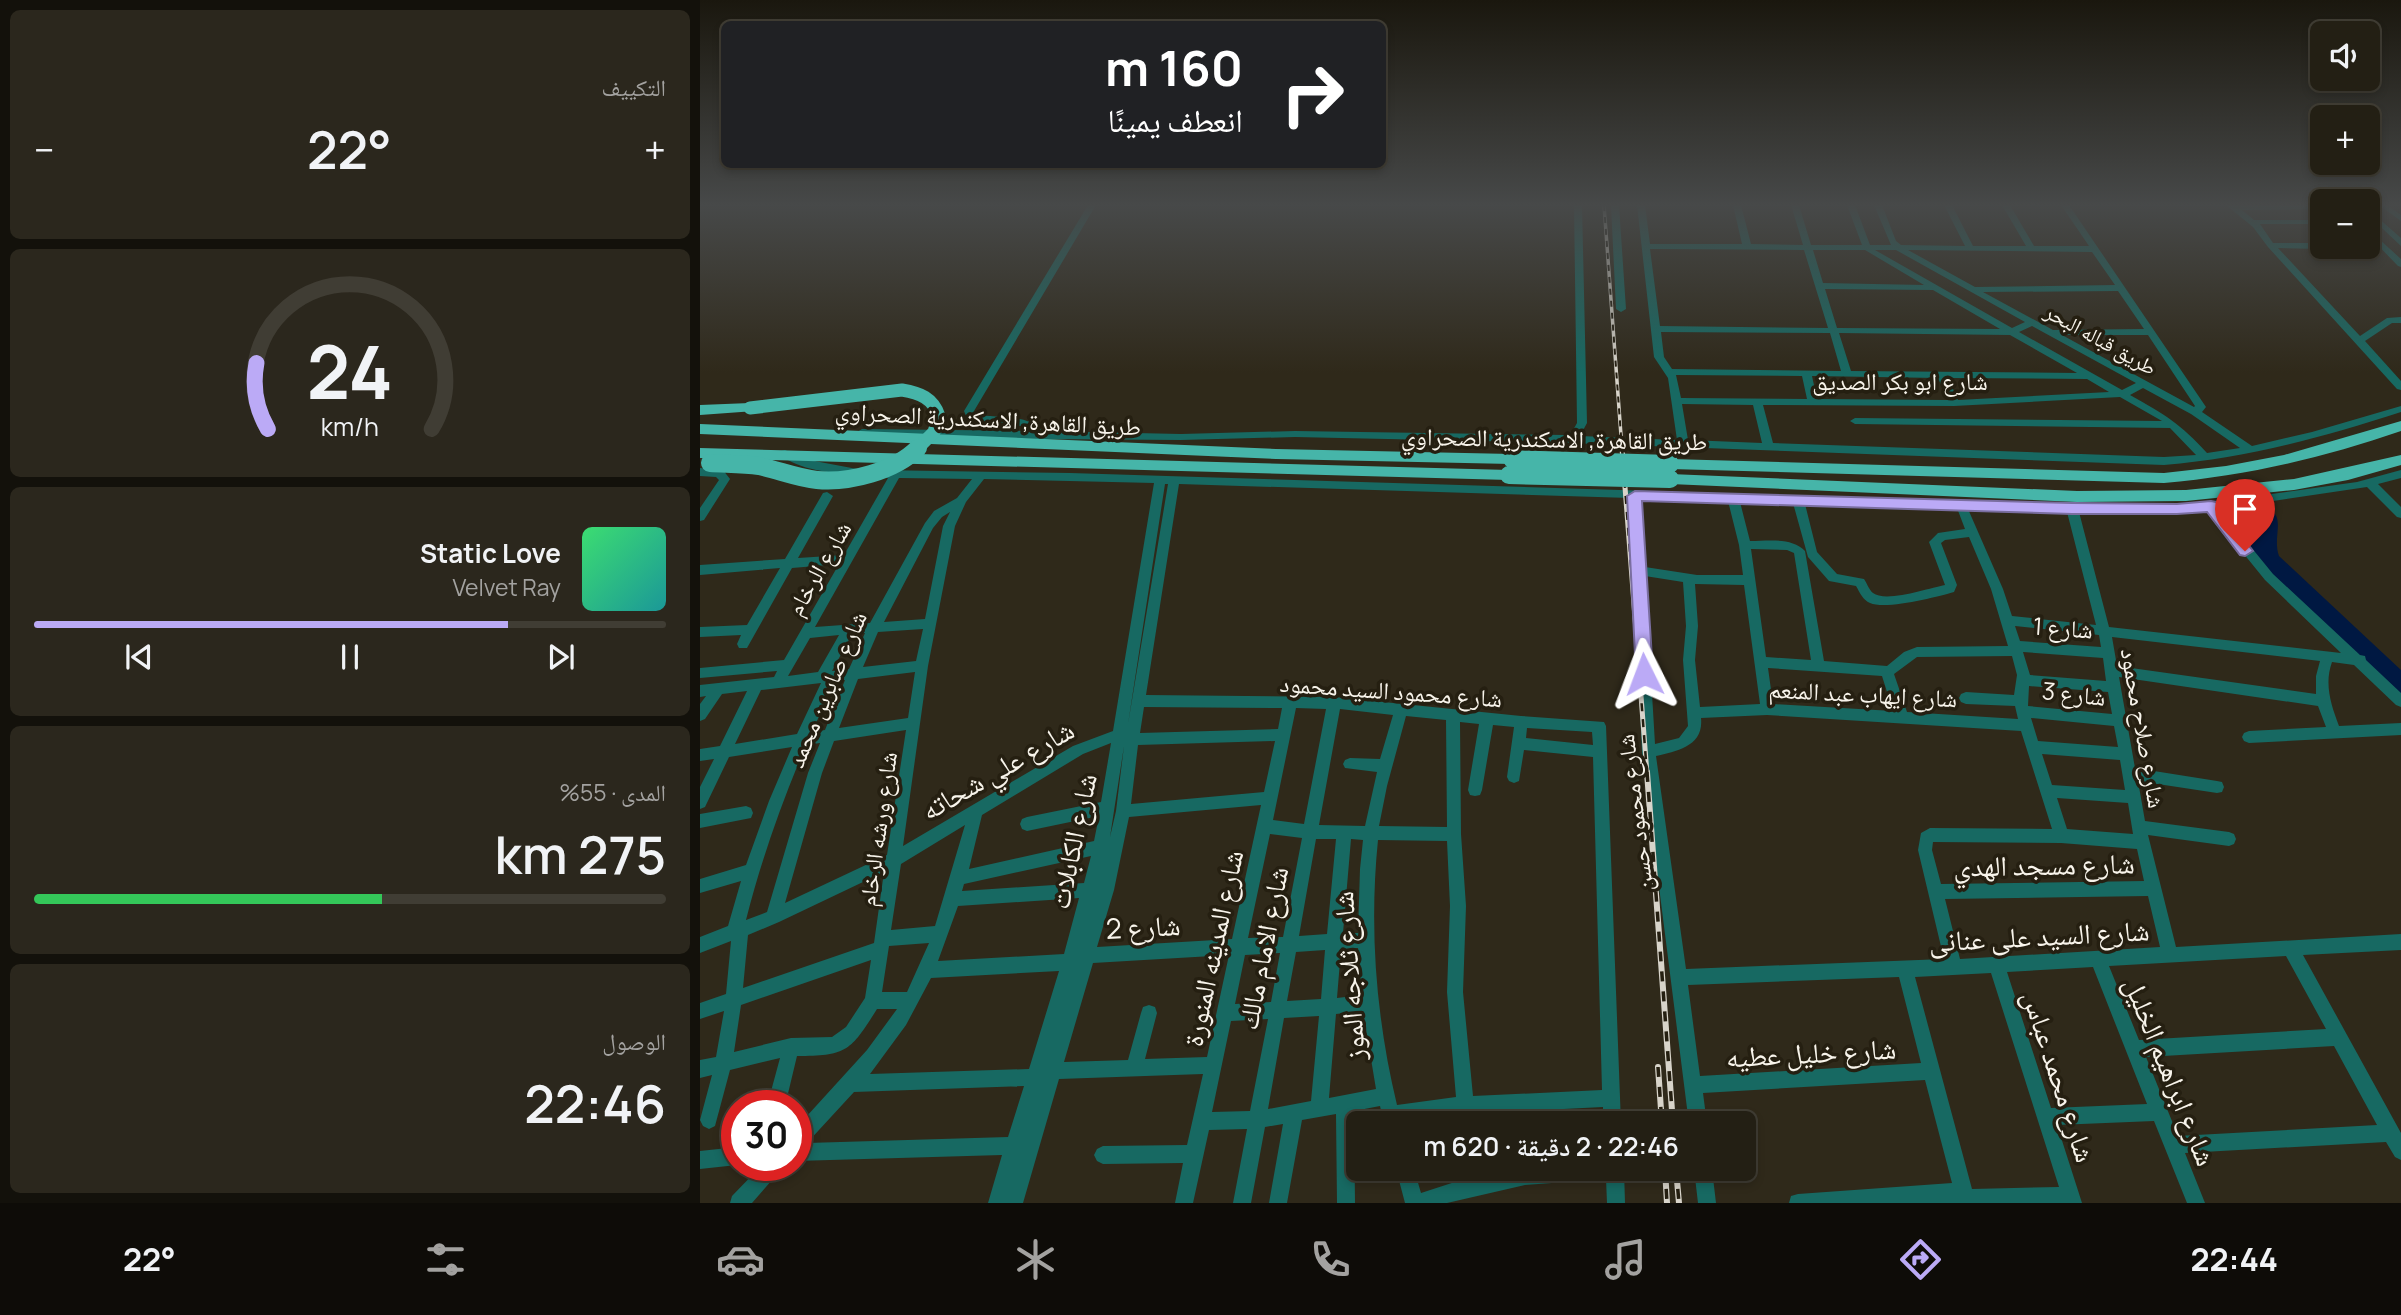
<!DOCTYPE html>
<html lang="ar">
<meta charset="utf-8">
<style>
body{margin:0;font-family:Manrope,"Noto Naskh Arabic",sans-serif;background:#2b271d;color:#f1f3f6;direction:rtl;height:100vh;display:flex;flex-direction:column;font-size:26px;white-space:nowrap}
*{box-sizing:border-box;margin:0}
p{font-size:23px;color:#a3a2a0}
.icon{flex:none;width:38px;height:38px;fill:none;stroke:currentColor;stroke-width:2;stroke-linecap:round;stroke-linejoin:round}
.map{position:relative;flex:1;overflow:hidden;direction:ltr}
.side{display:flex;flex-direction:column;gap:10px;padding:10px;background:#13110b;width:700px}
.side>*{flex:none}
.banner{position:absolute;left:21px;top:21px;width:665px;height:147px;border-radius:10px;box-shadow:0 4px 10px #0003,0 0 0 2px #403d34;direction:rtl;background:#202124;color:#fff;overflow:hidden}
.buttons{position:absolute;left:1610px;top:21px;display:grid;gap:14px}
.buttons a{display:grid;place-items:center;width:70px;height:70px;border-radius:10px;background:#231f14;box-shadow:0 4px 10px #0003,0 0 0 2px #403d34;font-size:35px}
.speed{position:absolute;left:21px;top:1090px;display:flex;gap:14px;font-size:35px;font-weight:700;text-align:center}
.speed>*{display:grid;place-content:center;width:91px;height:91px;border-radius:50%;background:#231f14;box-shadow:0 4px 10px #0003,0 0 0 2px #403d34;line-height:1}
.speed .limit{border:10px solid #d22;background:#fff;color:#111}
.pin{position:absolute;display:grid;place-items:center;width:60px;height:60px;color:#fff;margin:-72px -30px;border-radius:50% 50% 50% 0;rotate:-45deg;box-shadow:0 0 7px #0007}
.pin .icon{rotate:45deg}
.me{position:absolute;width:77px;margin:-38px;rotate:357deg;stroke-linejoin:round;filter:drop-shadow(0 0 5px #0008)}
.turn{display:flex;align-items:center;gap:24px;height:147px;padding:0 28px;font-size:32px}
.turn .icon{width:91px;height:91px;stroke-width:2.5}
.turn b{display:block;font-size:49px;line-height:60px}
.big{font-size:52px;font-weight:600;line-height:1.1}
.side .widget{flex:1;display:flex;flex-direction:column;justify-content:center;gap:10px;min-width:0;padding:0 24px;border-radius:10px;background:#2b271d}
.side .dial{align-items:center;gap:0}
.dial svg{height:182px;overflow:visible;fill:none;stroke:#403d34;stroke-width:7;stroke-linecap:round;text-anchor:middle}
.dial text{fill:#f1f3f6;stroke:none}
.song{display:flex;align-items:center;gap:21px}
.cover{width:84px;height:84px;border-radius:10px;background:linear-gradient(135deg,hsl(140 70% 55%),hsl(180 70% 35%))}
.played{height:7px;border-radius:4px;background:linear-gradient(90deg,#bbaaf6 75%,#403d34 75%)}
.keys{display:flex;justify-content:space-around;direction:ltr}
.heat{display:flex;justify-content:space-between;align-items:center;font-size:38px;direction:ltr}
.charge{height:10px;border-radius:5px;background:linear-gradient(90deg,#34c759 55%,#403d34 0)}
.trip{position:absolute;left:646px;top:1111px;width:410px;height:70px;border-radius:10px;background:#231f14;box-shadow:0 4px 10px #0003,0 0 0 2px #403d34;font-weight:600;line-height:70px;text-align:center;direction:rtl}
.dock{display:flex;height:112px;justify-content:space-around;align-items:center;background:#0e0c08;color:#a3a2a0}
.dock .icon{width:49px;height:49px}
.dock .on{color:#bbaaf6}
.dock b{font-size:32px;color:#f1f3f6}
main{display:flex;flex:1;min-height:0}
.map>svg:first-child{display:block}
</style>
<main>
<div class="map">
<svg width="1701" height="1203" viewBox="0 0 1701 1203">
<rect width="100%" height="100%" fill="#2f291a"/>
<!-- water -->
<path fill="#001842" d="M1558,506c33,5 13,28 21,50l122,114v28l-161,-155 12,-21 2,-13z"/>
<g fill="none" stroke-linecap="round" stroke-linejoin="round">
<!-- minor -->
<path fill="#176962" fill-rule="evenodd" d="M388,205h8l-122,206 1,3c21,5 52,-1 67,17l139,3 114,-3 271,4 6,-3 5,-9 -3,-218h8l5,218 -7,13 97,4 -9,-62 -14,-21 -17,-152h8l5,39h92l-9,-39h8l10,39 52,1 -12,-40h8l12,40h51l-15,-40h8l15,40h21l-17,-40h8l14,36 5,4 64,1 -21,-41h8l21,41h53l-24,-41h8l24,41h55l-28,-41h8l137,202 -4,5 50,34 60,-14 89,-26v6c-81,26 -153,46 -237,53l-596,-22 -273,-6 -114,3 -141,-1 -182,-5 -1,-2 5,-3 169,2 -10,-5 -49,-6 -5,-2 -3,-7zM950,249l154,1 24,78 -168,-2zM1113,250h52l59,35 -101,-2zM1175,250h21l129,72 -13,6zM1208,250l184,2 23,33 -140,2zM1125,289l108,1 67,39 -163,-1zM1418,291l26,38 -91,1 -70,-38zM1332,326l104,57 -14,7 -103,-58zM961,332l169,1 11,38 -169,-2 -8,-12zM1139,333l171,2 67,38 -226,-2zM1362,335h86l47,71 -1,1zM976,375l126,1 5,23 -126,-1zM1112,376l126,2 10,22 -131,-1zM1248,378l139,1 22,13 -151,8zM1443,388l48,26 49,34 -33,5c-26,-29 -43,-39 -77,-58zM1420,397l42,24 -307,-3 -5,3 5,3 315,4 26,27 -32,2 -391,-14 -10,-38 191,1zM982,404l71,1 9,38 -74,-3z
M911,205h8l7,104 -5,3 -5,-3z
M1526,205h96v4l-80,1 12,10h62v4h-56l13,19h49v4h4l-4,2 -44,-1 82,88 27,-18 14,-1v6h-9l-27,18 36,40v9l-4,-1 -129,-142 -15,-20z
M1679,205h8l14,10v6z
M1668,209l33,29v8l-33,-31z
M1668,229l33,30v8l-3,-1 -30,-31z
M85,450l19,9 53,10 5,4 -5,4c-24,-5 -59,-6 -77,-23l1,-3z
M0,468l23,2 7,9 -26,41 -4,1v-13l19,-28 -3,-3 -16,-1z
M176,470l194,3 1002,31h128l157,-22 44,-12v8l-23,6 23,23v11l-4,-1 -30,-30 -147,22 53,65 87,81 5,1 1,4 35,33v14l-5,-2 -42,-40 -22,-3c-8,22 -1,43 7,64l62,-3v12l-152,8 -5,-2 -2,-4 2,-4 5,-2 77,-4 -8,-21 -199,-29 16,91 82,13 5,1 2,5 -2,5 -5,1 -79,-12 7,40 84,11 5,2 2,5 -2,5 -5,2 -81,-11 28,112 225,-13v16l-98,5 98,178v27l-6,-3 -9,-15 -201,11 20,50h-18l-33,-82 -97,4 25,78h-293l2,-7 7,-2 154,-11 -27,-103 -222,13 4,31h-18l-47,-372 -12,-254 -451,-14 -33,211 188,2 187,19 83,6 2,4 1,26 14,372h-18v-17l-138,7 -63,10h-18l-4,-18 -26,5 1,92h-18l-1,-89 -34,6 -15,83h-18l14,-79 -18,3 -14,76h-18l14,-74 -38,1 -16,73h-18l8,-40 -80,1 -6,-3 -3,-6 3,-6 6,-3 84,-1 16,-71 -144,5 -36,124h-35l14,-48 -206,6v-33l71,-78 30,-41h-20c-26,41 -29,47 -80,47l-12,50h-18l13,-48 -50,12 -15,56 -6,3 -6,-3 -3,-6 12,-45 -12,3v-18l16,-3 8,-46 -24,8v-16l26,-9 5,-53 -31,12v-16l28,-11 13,-45 -41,12v-14l46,-14 23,-64 23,-54 -63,10 -24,50 -5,2v-22l14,-28 -14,2v-12l20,-3 27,-55 -25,3 -17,25 -5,2v-17l6,-8 -6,1v-12l74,-8 3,-6 -77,7v-10l84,-8 55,-96 -47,4 -45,80h-8l-2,-4 4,-9 -41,2v-10l47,-2 33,-57 -80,7v-10l85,-6 38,-66 4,-1 6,4 -35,62 46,-3 44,-77 -16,-1 -1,-3 1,-3zM199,478l73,1 -15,19 -23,13 -9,12 -55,100 -55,4zM284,479l170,4 -41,248 -40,15 -170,100 25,-180 27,-140 11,-24zM465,484h3l-40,240zM941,499l87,2 11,44 4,30h-46l-52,-8zM1040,502l53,1 15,54 21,24 27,5c4,7 7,14 14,17 16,7 67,-6 84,-11l3,-7 -16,-42 4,-3 24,-3 22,52 17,57 -91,1 -13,5 -17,14 -63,-5 -19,-110c-13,-14 -37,-10 -55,-10zM1105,504l152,4 8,21 -27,4 -9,9 16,43c-16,3 -59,18 -72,8 -4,-3 -6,-10 -9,-14l-27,-5 -20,-22zM1268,509l99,3 29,113 -84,-9 -9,-27zM1509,511l56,69 76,73 -232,-26 -30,-115zM250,512l-7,14 -18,93 -41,3 49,-94 9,-11zM1051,549l36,1 7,3 17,107 -45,-3zM945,576l38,6 3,44 -3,34 5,66 -9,12 -24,6zM995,584l49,1 16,119 -60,3 -5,-47 3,-34zM1315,626l84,9 2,12 -81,-6zM223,629l-7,32 -53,6 15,-35zM165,633l-16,36 -17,2 20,-37zM139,635l-21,37 -30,4 22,-38zM1412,637l208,24 -4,15v18l-199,-28zM1323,652l80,6 3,23 -76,-6zM1312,656l5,19 -3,20 -48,-3 -5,2 -2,4 2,4 5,2 49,2 3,13 -111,-7 -13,-38 23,-17zM1068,668l114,8 11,35 -120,-7zM215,672l-7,46 -69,10 19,-49zM145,680l-20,50 -13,2 23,-51zM121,683l-24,51 -62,10 26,-54zM1329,686l79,6 4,22 -84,-8zM444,707l138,1 -4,21 -138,4zM596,708l30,1 -22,115 -31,-4zM640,709l53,6 -13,44 -30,-1 -5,2 -2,4 2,4 32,4 -12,54 -46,-1zM1067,715l254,16 31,98 -122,-1 -9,5 -3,17 26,109 -258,10 -30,-213c21,-5 48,-10 45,-38zM706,716l40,4 1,107 -68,-1 8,-40zM1331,718l83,8 4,21 -80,-6zM760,722l19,2 -11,66 2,5 5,1 5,-1 2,-5 11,-65 21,2 -7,50 2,4 5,2 5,-2 5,-31 69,7 9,333 -129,6 -10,-104 3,-86 -5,-72zM827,728l65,4 1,13 -67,-7zM206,730l-19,125 -102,48 37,-130 12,-32zM575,741l-11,51 -133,12 7,-59zM120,743l-12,30 -41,139 -21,8c15,-60 36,-118 60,-175zM411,743l-10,59 -74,15 -5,2 -2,5 2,5 5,2 72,-15 -5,25 -125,28 13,-54 101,-61zM424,746l-8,65 -6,26zM1342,754l78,6 5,30 -73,-5zM1357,798l71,5 5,31 -66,-5zM561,805l-29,134 -135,8 17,-57 15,-73zM265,825l-30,101 -44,4 10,-66zM570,834l32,4 -19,99 -35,1zM616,839h20l-9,95 -28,2zM651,839l12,1 -3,29 -2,64h-15zM678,840l69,1 3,65 -3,86 9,105 -59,8c-21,-87 -28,-176 -19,-265zM1233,842l128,1 76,6 7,32 -203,3 -9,-34zM391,856l-7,27 -122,8 2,-7zM184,872l-10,71 -131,45 5,-53 31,-13zM1448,896l12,51 -200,12 -15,-60zM379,898l-15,56 -126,7 20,-55zM229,943l-22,49h-25l7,-46zM658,948l4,47 -25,3 4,-49zM625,950l-4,49 -34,2 9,-49zM580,953l-9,49 -36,2 10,-49zM529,955l-22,102 -62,2 12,-46 -2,-6 -6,-2 -6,2 -2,6 -13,47 -64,2 29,-99zM1586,956l40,73 -187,11 -30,-74zM171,960l-6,38 -19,29 -14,10 -41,1 -57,14 7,-47zM1393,967l54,137 -96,4 -44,-136zM359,971l-30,98 -159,5 36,-49 25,-47zM1291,973l68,214 -87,2 -57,-212zM1199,977l22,86 -221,13 -12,-91zM663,1011l13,78 -47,9 7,-84zM619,1016l-8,85 -43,8 16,-91zM568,1019l-18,92 -38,1 19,-91zM1634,1046l43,79 -199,11 -32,-79zM324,1086l-16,51 -201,6 47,-51z
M46,806l5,2 2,5 -2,5 -51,10v-14z
M37,1147v18l-37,4v-18z
M61,1166h21l-3,6 -27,31h-22l2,-7z
M696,1169h18l7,24 40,-13 53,-11h110l1,34h-18l-1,-24 -81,6 -78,18h-42z
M994,1169h18l4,34h-18z"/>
<!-- highway -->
<path fill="#46b5a9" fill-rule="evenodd" d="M50,403l5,2 2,3 -2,3 -55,4v-10z
M1701,421v10c-78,27 -155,45 -237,52l-494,-14 -8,-5 8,-5 494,14 62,-7 58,-11z
M0,424l576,25 236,5 8,5 -8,5 -236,-5 -576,-25z
M0,448l809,22 8,5 -8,5 -809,-22z
M1701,455v10l-53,15 -54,10 -108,11 -109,1 -407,-18 -8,-5 8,-5 407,17 109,-1 108,-11z"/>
<defs>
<path id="rail-far2" d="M904,205l18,244"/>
<path id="rail-far1" d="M922,448l25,326"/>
<path id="rail" d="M947,772l26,352
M958,1067l4,57
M965,1169l2,34
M976,1169l3,34"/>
</defs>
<!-- rail-far2 casing -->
<use href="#rail-far2" stroke="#d8d4ca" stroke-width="3.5"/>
<!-- rail-far1 casing -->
<use href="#rail-far1" stroke="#d8d4ca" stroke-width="5"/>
<!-- rail casing -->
<use href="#rail" stroke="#d8d4ca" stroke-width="6"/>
<!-- rail-far2 -->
<use href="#rail-far2" stroke="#251f11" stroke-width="2" stroke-dasharray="6" stroke-linecap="butt"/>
<!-- rail-far1 -->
<use href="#rail-far1" stroke="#251f11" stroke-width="2.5" stroke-dasharray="8" stroke-linecap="butt"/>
<!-- rail -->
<use href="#rail" stroke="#251f11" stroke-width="3.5" stroke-dasharray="10" stroke-linecap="butt"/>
<!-- highway-bridge-far1 -->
<path stroke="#46b5a9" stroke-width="13" d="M50,408l152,-18c18,3 31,8 37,26l-5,16 -17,17"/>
<!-- highway-bridge -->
<path stroke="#46b5a9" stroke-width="18" d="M812,459l158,5
M10,463c16,1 33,1 49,3 19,4 39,12 58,14 33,3 78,-9 101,-32
M809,475l161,4"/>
</g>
<!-- sky -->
<linearGradient id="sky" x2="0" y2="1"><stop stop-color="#1a170e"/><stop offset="0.55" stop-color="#474949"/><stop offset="1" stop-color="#474949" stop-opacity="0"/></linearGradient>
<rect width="1701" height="373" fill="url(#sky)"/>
<!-- route -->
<path fill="#bbaaf6" stroke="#7a6ea0" stroke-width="2" d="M935,491l437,12 105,1 34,-3 5,1 37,49 -8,5 -5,-1 -33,-43 -30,2h-105l-430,-13 11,173 -3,5h-12l-2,-5 -9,-178z"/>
<g text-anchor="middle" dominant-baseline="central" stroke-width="7" stroke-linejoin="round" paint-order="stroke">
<!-- far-street labels -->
<g font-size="21" fill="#f8f4eb" stroke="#251f11">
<text transform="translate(1401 339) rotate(29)">طريق قباله البحر</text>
</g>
<!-- street labels -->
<g font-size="24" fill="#f8f4eb" stroke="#251f11">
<text x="1200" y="380">شارع ابو بكر الصديق</text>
<text transform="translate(288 418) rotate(3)">طريق القاهرة, الاسكندرية الصحراوي</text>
<text transform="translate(854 438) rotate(1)">طريق القاهرة, الاسكندرية الصحراوي</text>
<text transform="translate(118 568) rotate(-60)">شارع الرخام</text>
<text transform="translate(1363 627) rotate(4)">شارع 1</text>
<text transform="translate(126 689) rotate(-67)">شارع صابرين محمد</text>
<text transform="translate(691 690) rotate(4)">شارع محمود السيد محمود</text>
<text transform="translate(1163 693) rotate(3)">شارع ايهاب عبد المنعم</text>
<text transform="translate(1374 693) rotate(6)">شارع 3</text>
<text transform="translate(1444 728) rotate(80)">شارع صلاح محمود</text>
<text transform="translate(934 813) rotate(-97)">شارع محمود حسن</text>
<text transform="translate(177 829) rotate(-82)">شارع ورشه الرخام</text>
</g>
<!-- near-street labels -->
<g font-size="28" fill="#f8f4eb" stroke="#251f11">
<text transform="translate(297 769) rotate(-30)">شارع علي شحاته</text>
<text transform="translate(372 841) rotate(-78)">شارع الكابلات</text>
<text transform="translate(1344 864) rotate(-1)">شارع مسجد الهدي</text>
<text transform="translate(443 926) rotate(-3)">شارع 2</text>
<text transform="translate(1339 935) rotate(-3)">شارع السيد على عنانى</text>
<text transform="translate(512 948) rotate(-78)">شارع المدينه المنورة</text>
<text transform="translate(562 948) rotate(-79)">شارع الامام مالك</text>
<text transform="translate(648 976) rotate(-94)">شارع ثلاجه الموز</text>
<text transform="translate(1111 1052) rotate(-3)">شارع خليل عطيه</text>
<text transform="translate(1471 1071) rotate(68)">شارع ابراهيم الخليل</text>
<text transform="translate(1360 1076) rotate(72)">شارع محمد عباس</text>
</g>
</g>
</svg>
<div class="buttons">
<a><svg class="icon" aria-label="sound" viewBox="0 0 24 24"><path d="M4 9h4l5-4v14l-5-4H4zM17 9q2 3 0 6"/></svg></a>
<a>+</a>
<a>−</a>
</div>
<div class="speed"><div class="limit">30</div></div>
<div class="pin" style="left:1545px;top:551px;background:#d93025"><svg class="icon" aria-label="arrive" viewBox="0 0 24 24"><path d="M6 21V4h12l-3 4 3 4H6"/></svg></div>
<svg class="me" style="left:944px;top:674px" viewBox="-20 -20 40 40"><path d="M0-17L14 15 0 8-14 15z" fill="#bbaaf6" stroke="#fff" stroke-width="4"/></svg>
<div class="trip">22:46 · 2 دقيقة · 620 m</div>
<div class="banner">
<div class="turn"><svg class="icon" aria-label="right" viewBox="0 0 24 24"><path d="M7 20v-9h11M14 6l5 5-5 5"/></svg><div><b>160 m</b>انعطف يمينًا</div></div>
</div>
</div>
<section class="side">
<div class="widget"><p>التكييف</p>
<div class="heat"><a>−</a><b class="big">22°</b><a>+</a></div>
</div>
<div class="widget dial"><svg viewBox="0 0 100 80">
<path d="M14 69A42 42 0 1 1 86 69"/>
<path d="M14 69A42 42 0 0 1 9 40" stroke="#bbaaf6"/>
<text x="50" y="56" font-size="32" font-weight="700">24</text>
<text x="50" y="72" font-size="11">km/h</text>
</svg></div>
<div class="widget">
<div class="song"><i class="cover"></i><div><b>Static Love</b><p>Velvet Ray</p></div></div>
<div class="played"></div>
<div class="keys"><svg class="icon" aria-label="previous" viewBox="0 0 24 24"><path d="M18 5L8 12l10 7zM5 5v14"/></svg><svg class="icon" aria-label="pause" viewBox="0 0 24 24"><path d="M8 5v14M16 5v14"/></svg><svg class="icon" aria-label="next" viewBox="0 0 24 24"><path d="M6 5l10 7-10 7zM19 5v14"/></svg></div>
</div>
<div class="widget"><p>المدى · 55%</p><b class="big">275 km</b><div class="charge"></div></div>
<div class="widget"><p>الوصول</p><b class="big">22:46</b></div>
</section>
</main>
<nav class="dock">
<b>22:44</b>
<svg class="icon on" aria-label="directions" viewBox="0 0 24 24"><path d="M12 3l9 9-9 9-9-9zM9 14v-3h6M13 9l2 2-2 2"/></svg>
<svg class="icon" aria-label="music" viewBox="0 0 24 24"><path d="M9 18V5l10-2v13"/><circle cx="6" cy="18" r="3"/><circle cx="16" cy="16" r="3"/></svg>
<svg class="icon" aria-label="phone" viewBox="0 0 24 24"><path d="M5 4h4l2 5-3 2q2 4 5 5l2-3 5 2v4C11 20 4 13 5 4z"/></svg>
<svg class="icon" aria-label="climate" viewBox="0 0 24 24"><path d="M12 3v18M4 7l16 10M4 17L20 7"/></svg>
<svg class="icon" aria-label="car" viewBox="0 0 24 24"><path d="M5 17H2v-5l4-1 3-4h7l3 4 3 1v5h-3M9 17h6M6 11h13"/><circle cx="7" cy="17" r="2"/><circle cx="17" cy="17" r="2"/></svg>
<svg class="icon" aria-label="filters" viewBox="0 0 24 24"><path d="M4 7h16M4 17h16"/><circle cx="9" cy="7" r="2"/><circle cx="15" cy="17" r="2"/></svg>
<b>22°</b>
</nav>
